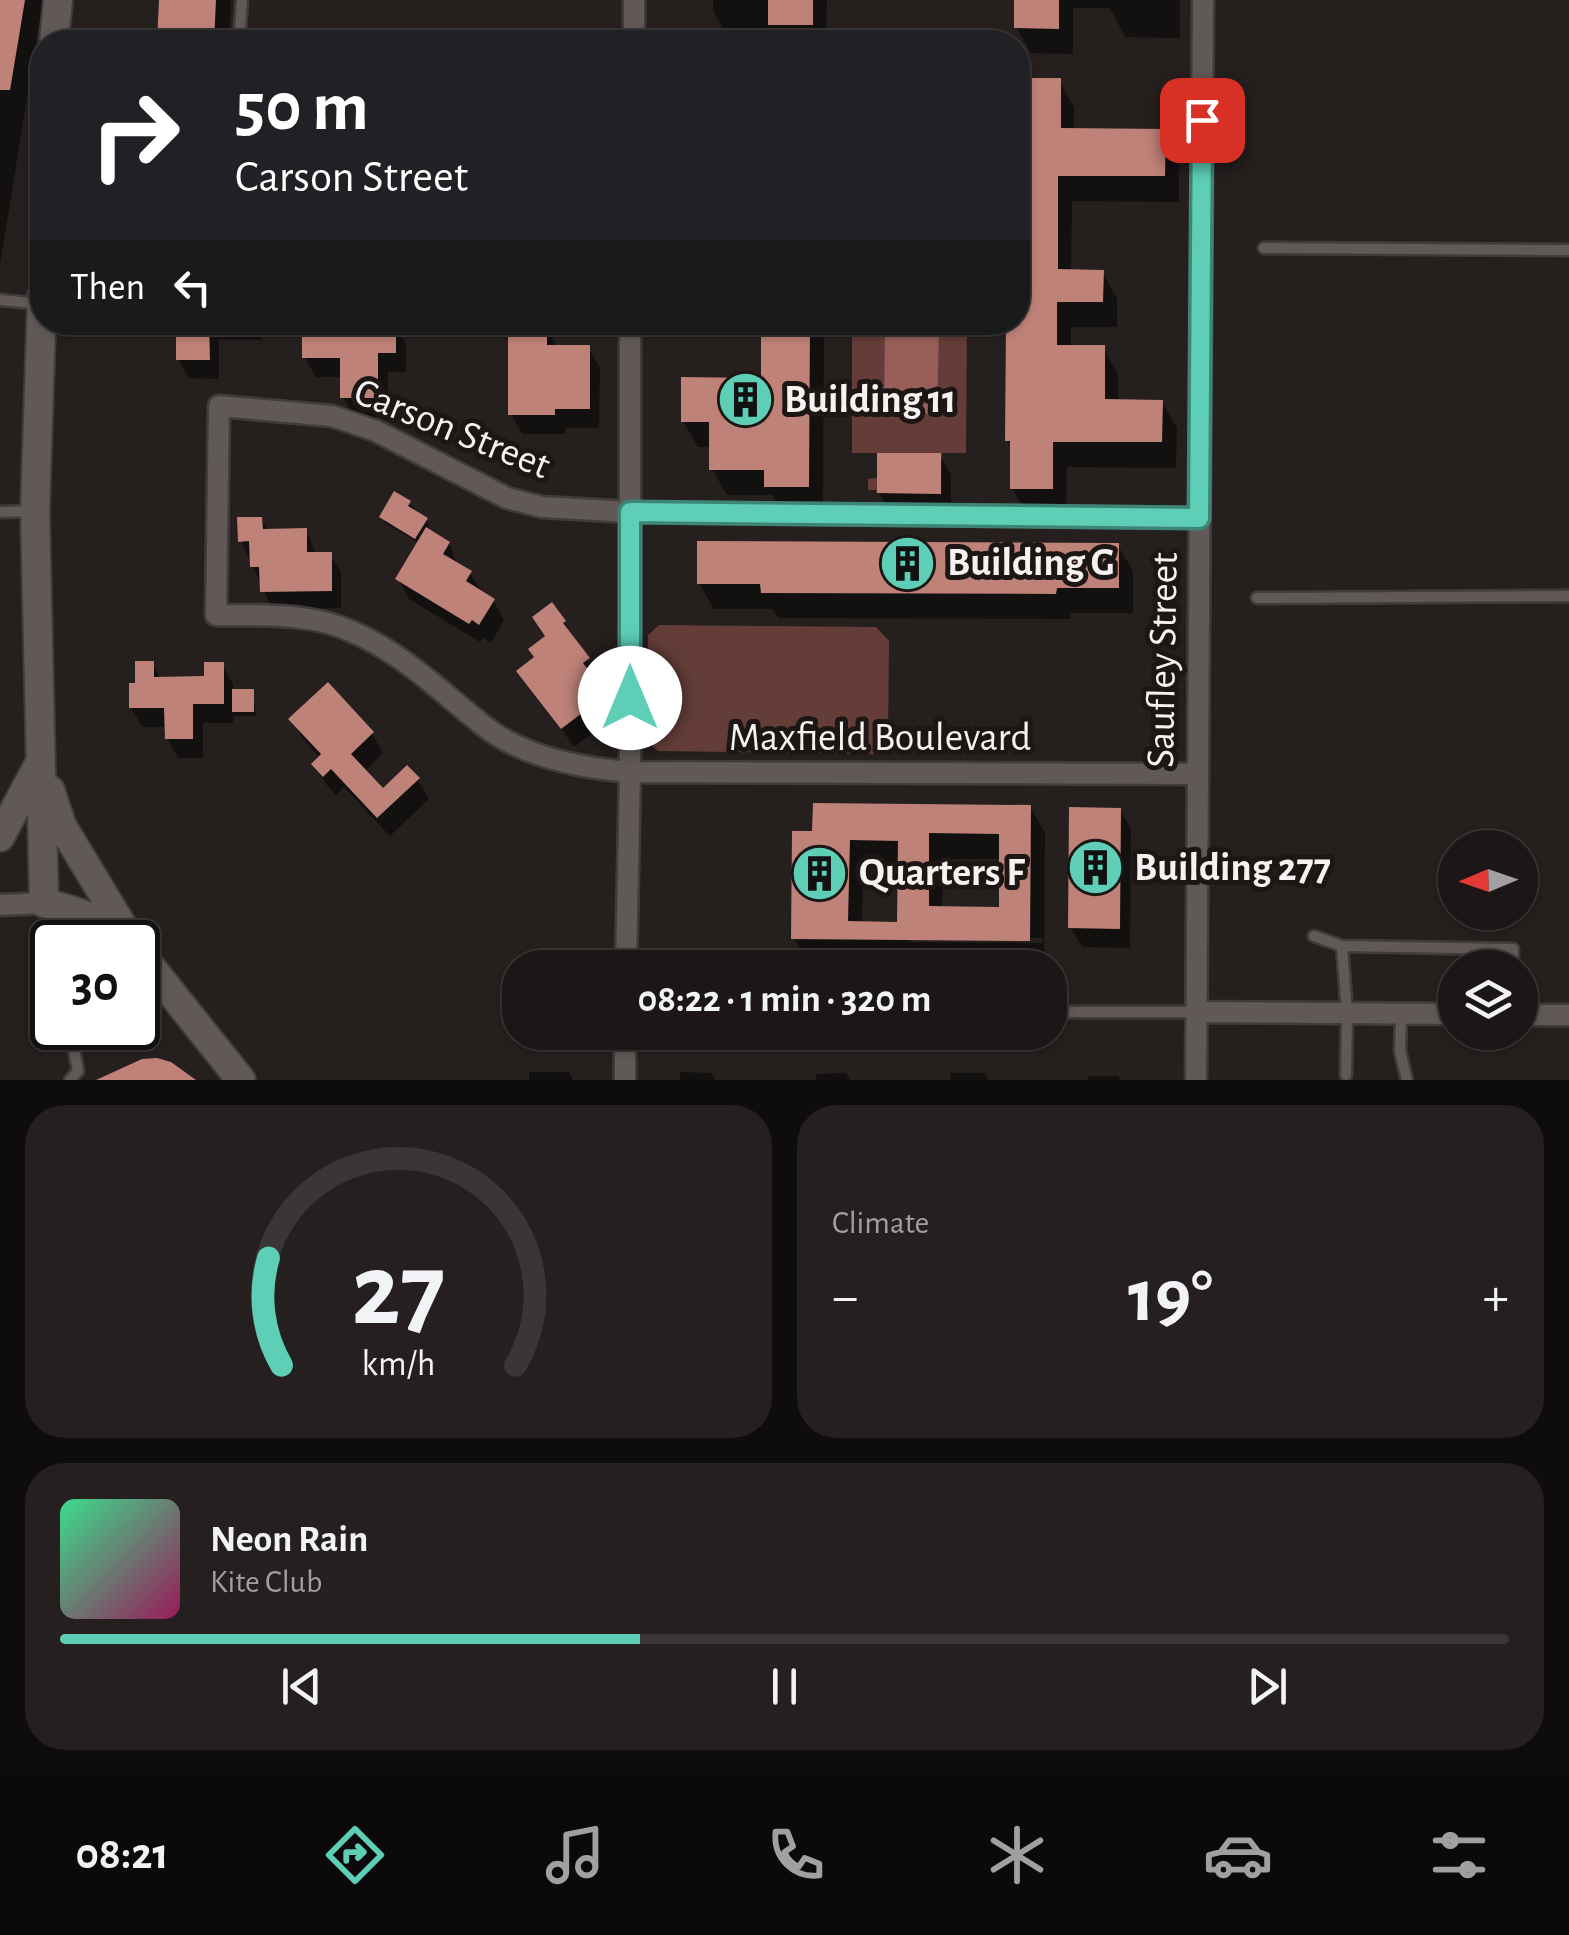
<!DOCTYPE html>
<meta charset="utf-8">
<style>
body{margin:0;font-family:"Alegreya Sans",sans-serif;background:#25201f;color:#f1f3f6;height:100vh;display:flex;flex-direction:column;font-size:38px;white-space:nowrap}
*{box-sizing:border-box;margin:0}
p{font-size:32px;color:#a09fa1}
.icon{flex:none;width:55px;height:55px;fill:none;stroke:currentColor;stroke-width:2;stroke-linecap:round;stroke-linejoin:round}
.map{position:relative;height:1080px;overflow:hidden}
.sheet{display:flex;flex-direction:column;gap:25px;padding:25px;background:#0f0d0c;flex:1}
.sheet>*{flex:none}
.banner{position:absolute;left:30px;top:30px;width:1000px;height:305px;border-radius:40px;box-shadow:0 2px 8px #0004,0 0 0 2px #3a3635;background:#202124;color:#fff;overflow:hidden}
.needle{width:65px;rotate:268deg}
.tools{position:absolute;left:1438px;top:830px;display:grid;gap:20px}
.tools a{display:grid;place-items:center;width:100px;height:100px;border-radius:50%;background:#1c1716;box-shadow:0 2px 8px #0004,0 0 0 2px #3a3635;font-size:50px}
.speed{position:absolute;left:30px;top:920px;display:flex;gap:20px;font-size:50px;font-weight:700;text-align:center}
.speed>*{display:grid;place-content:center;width:130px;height:130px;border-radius:50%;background:#1c1716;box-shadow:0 2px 8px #0004,0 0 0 2px #3a3635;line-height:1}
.speed .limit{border:5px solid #111;border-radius:15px;background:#fff;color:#111}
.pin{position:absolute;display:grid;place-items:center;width:85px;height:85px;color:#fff;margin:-42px;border-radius:20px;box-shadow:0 5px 15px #0006}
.me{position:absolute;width:110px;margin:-55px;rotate:0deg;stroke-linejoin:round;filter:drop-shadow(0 0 8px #0008)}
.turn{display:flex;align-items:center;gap:35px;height:210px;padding:0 40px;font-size:45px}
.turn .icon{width:130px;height:130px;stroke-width:2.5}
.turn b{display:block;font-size:70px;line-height:85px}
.then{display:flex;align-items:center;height:95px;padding:0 40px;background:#0003;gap:20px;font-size:38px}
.big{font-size:75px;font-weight:700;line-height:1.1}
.sheet .widget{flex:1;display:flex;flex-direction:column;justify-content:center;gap:15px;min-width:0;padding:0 35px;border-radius:40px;background:#25201f}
.sheet .dial{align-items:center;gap:0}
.dial svg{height:260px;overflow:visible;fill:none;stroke:#3a3635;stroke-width:7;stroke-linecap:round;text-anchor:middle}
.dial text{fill:#f1f3f6;stroke:none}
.song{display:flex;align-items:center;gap:30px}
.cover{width:120px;height:120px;border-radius:15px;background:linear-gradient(135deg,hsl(150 70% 55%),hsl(330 70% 35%))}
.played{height:10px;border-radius:5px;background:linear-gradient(90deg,#5eceb7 40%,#3a3635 40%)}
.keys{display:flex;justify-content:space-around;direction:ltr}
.heat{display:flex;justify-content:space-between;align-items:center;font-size:55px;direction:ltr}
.sheet .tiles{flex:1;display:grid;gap:25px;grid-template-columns:1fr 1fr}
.widget:last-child{grid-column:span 2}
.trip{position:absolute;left:502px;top:950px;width:565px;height:100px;border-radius:40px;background:#1c1716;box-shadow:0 2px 8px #0004,0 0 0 2px #3a3635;font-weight:700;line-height:100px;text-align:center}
.tabs{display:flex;height:160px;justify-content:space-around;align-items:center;background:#0b0909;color:#a09fa1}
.tabs .icon{width:70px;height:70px}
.tabs .current{color:#5eceb7}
.tabs b{font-size:45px;color:#f1f3f6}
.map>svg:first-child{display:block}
</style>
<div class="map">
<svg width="1569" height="1080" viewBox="0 0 1569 1080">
<rect width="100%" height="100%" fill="#251f1e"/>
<!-- green -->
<path fill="#643d38" d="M852,323h115l-1,130h-24l-1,41 -64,-1 -1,-3h-8v-11l9,-1v-25h-25z
M659,625l217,2 13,14 -1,100 -12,13 -218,-3 -11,-10 1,-106z"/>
<!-- water -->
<path fill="#985e57" d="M885,326h54l-2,88 -53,-1z"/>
<!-- shadow -->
<path fill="#0007" fill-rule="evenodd" d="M0,0h43l-43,265z
M162,0h69l-2,42h-70z
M713,0h114l-1,42h-45l-3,-5 -50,-1 -15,-25z
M1016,0h164v38l-55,-1 -15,-29h-37v46l-42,-1 -15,-26z
M1018,81h41l15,26v24h90l15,26v45l-107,-1 -1,71h31l15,26v29h-46v21h32l15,26v28h44l15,26 -1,40 -109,-1 -1,47h-39l-15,-26v-39l-5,-9 11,-118z
M178,322h83v18l-42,-1v40l-30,-1 -11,-19z
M701,322h123l-1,190h-41l-10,-17h-45l-15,-26v-22h-14l-15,-26 80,-41 1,-55z
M394,324l12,20v28h-18v45h-34l-11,-20 -1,-20h-26l-11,-19z
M546,324l11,24h31l12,19 -1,61h-34v6h-43l-11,-20z
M940,455l11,20v37h-61l-11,-19z
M409,503l17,17 3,5 -3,5 23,14 9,22 12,7 13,21 10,6 11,20 -13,23 -8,-5 -3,4 -71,-43 -11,-20 21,-36 -34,-20 -3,-6z
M261,519l7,12h38l10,23h14l11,18v36l-68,2 -32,-69z
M1118,546l15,25v42h-63v6l-292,-1 -5,-9h-59l-15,-26z
M535,618l29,4 34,56 -4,4 11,18 -15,12 9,16 -25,19 -54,-76 17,-12 9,-21z
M152,664l9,15h46l15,-14 11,19v8h19l4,24h-23v7h-30v35h-25l-11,-20v-11h-25l-11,-19 6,-23z
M292,720l80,14 11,19 -19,19 19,20 35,-12 11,19 -39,37 -46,-49 -8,8 -11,-12 -11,-19 6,-6 -17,-19z
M1030,807l15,26 -1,133 -235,-2 -15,-26 1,-104zM943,859h59l-1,50h-59zM863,866h37l-1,58h-37zM911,937l132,1v5l-132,-1z
M1120,810l11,19 -1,119 -48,-1 -11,-19z
M529,1072h40l4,8h-44z
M680,1072l31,1 4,7h-35z
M846,1073l4,7h-34v-6z
M951,1073h33l4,7h-37z
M1088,1076h30l2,4h-32z"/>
<!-- building -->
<path fill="#be8279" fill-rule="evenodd" d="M0,0h25l-15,90h-10z
M159,0h57l-2,42h-57z
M768,0h45v25h-45z
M1014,0h45v29l-45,-1z
M1018,78h43v50l105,1 -1,47h-107v93l46,1 -1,32h-46v43h48v54l58,1 -1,42h-109v47h-43v-48h-5l1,-119h12z
M176,322h33l1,38h-34z
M396,322v31h-18v45h-38v-40h-38v-35z
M508,322h39v23h43v64h-35v6h-47z
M761,322h49l-1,165h-45v-17h-55v-48h-28v-45l80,1z
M877,453h64v41l-64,-1z
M394,491l17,10 -3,5 20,12 -13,21 -36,-22z
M237,517h25l1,12 44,-1v24h25v39l-72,1 -1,-25h-9l-1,-26 -11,1z
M426,527l24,15 -7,12 29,17 -6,10 29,18 -16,26 -7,-5 -3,4 -74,-45z
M697,541l422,2v45h-62l-1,6 -295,-1 -1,-9h-63z
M552,602l14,19 -3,2 27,35 -7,5 13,17 -17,13 11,14 -29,22 -45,-58 18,-14 -6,-8 17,-13 -13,-19z
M135,661h19v16l50,-1v-14h20v42h-31v35h-28l-1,-31h-35v-25h6z
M328,682l46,50 -23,22 32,34 24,-23 13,13 -43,40 -46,-49 -8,8 -12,-13 10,-10 -33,-35z
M232,689h22v23h-22z
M813,803l218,2 -1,136 -239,-2 1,-108h20zM929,833l70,1v73l-70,-1zM850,840l48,1 -1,81 -49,-1z
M1069,807l52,1 -1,121 -52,-1z
M157,1058l14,4 25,18h-100l46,-21z"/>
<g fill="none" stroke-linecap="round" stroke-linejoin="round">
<defs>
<path id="lane" d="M239,42l3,-42
M1264,248l305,2
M0,300l41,4
M0,512l34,-1
M1257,598l312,-2
M1314,936l28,10 171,3v19
M1342,946l5,67 -1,62
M1050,1012h146
M1401,1014l-1,37 7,29
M70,1080l8,-9 -8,-43"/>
<path id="street" d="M634,42v-42
M1196,774l-566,-2c-48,-4 -107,-15 -146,-46 -43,-34 -80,-72 -131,-94 -44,-20 -90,-16 -137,-17l3,-209 113,10 44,15 131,67 35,9 89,5 568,6
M0,905l44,-2
M626,968l4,-196v-450
M1197,1012l258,2
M1520,1015h49
M625,1080v-48
M1196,1080l7,-1080"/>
<path id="secondary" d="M54,42l4,-42
M42,296l-7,215 9,392c34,8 58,16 84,39
M50,790l12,36 64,106
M0,837l38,-71
M138,951l103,129"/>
</defs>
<!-- lane casing -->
<use href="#lane" stroke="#413c3b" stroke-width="15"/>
<!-- street casing -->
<use href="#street" stroke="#413c3b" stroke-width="25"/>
<!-- secondary casing -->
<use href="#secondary" stroke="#413c3b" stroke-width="32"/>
<!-- lane -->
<use href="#lane" stroke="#605958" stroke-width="10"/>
<!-- street -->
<use href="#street" stroke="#605958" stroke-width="20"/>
<!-- secondary -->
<use href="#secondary" stroke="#605958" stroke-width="28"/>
</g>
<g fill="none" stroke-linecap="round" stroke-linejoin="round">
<defs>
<path id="route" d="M630,698v-186l569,6 3,-398"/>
</defs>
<!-- route casing -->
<use href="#route" stroke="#3d8677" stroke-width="25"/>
<!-- route -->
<use href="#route" stroke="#5eceb7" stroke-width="18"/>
</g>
<!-- icons -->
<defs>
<symbol id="building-disc" viewBox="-11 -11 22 22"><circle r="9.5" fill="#5eceb7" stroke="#1c1615"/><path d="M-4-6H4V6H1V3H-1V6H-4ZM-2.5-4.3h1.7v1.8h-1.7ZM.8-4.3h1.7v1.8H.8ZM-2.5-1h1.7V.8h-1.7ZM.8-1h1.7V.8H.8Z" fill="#111"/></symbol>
</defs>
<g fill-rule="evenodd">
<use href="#building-disc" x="714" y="368" width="63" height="63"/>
<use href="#building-disc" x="876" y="532" width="63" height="63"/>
<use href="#building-disc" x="1064" y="836" width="63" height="63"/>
<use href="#building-disc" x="788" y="842" width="63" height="63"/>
</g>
<g text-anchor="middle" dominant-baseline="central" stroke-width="10" stroke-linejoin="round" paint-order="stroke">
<!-- poi labels -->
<g font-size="40" font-weight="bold" fill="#f7f2f2" stroke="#1c1615" text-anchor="start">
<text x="784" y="400">Building 11</text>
<text x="947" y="563">Building G</text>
<text x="1134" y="868">Building 277</text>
<text x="859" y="873">Quarters F</text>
</g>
<!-- street labels -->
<g font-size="40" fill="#f7f2f2" stroke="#1c1615">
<text transform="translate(452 429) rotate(22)">Carson Street</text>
<text transform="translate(1163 660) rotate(-89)">Saufley Street</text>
<text x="880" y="738">Maxfield Boulevard</text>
</g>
</g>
</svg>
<div class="tools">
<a><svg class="needle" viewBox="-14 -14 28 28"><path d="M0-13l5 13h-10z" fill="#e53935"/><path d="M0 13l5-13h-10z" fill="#a09fa1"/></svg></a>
<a><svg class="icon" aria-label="layers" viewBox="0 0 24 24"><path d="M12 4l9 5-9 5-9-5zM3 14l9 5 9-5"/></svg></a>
</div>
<div class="speed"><div class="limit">30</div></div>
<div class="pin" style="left:1202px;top:120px;background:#d93025"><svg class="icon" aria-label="arrive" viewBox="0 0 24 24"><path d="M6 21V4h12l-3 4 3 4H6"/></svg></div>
<svg class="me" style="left:630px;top:698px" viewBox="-20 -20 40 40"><circle r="19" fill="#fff"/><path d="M0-13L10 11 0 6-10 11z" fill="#5eceb7"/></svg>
<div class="trip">08:22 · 1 min · 320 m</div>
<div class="banner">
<div class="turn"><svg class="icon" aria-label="right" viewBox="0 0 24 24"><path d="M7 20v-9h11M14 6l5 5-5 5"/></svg><div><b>50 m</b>Carson Street</div></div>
<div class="then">Then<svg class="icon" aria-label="left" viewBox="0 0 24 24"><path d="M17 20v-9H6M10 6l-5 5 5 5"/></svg></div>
</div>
</div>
<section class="sheet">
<div class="tiles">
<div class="widget dial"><svg viewBox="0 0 100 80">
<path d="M14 69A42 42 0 1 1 86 69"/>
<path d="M14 69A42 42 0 0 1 10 36" stroke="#5eceb7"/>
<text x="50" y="56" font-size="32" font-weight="700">27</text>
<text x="50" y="72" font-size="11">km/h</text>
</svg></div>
<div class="widget"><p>Climate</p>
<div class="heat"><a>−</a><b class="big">19°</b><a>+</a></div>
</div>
<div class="widget">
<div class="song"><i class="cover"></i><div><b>Neon Rain</b><p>Kite Club</p></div></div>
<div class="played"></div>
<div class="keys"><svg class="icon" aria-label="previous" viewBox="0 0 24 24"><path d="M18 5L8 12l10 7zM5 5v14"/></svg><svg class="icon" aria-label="pause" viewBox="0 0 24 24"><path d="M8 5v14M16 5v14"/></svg><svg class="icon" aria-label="next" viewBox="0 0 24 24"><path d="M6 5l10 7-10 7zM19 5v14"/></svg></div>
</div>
</div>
</section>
<nav class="tabs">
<b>08:21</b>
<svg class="icon current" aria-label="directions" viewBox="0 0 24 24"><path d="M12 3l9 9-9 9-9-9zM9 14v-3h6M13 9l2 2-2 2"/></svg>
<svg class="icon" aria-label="music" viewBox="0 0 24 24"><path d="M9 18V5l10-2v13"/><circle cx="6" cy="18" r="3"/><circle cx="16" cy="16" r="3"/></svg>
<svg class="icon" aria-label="phone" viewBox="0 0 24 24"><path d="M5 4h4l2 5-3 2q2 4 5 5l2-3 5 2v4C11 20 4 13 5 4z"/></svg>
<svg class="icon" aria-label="climate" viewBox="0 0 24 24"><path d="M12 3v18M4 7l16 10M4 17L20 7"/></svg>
<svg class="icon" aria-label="car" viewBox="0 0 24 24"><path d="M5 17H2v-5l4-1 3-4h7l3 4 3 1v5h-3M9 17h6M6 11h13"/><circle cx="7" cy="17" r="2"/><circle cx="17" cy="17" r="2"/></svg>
<svg class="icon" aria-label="filters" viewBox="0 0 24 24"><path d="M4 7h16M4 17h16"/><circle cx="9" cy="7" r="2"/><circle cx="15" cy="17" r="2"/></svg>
</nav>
